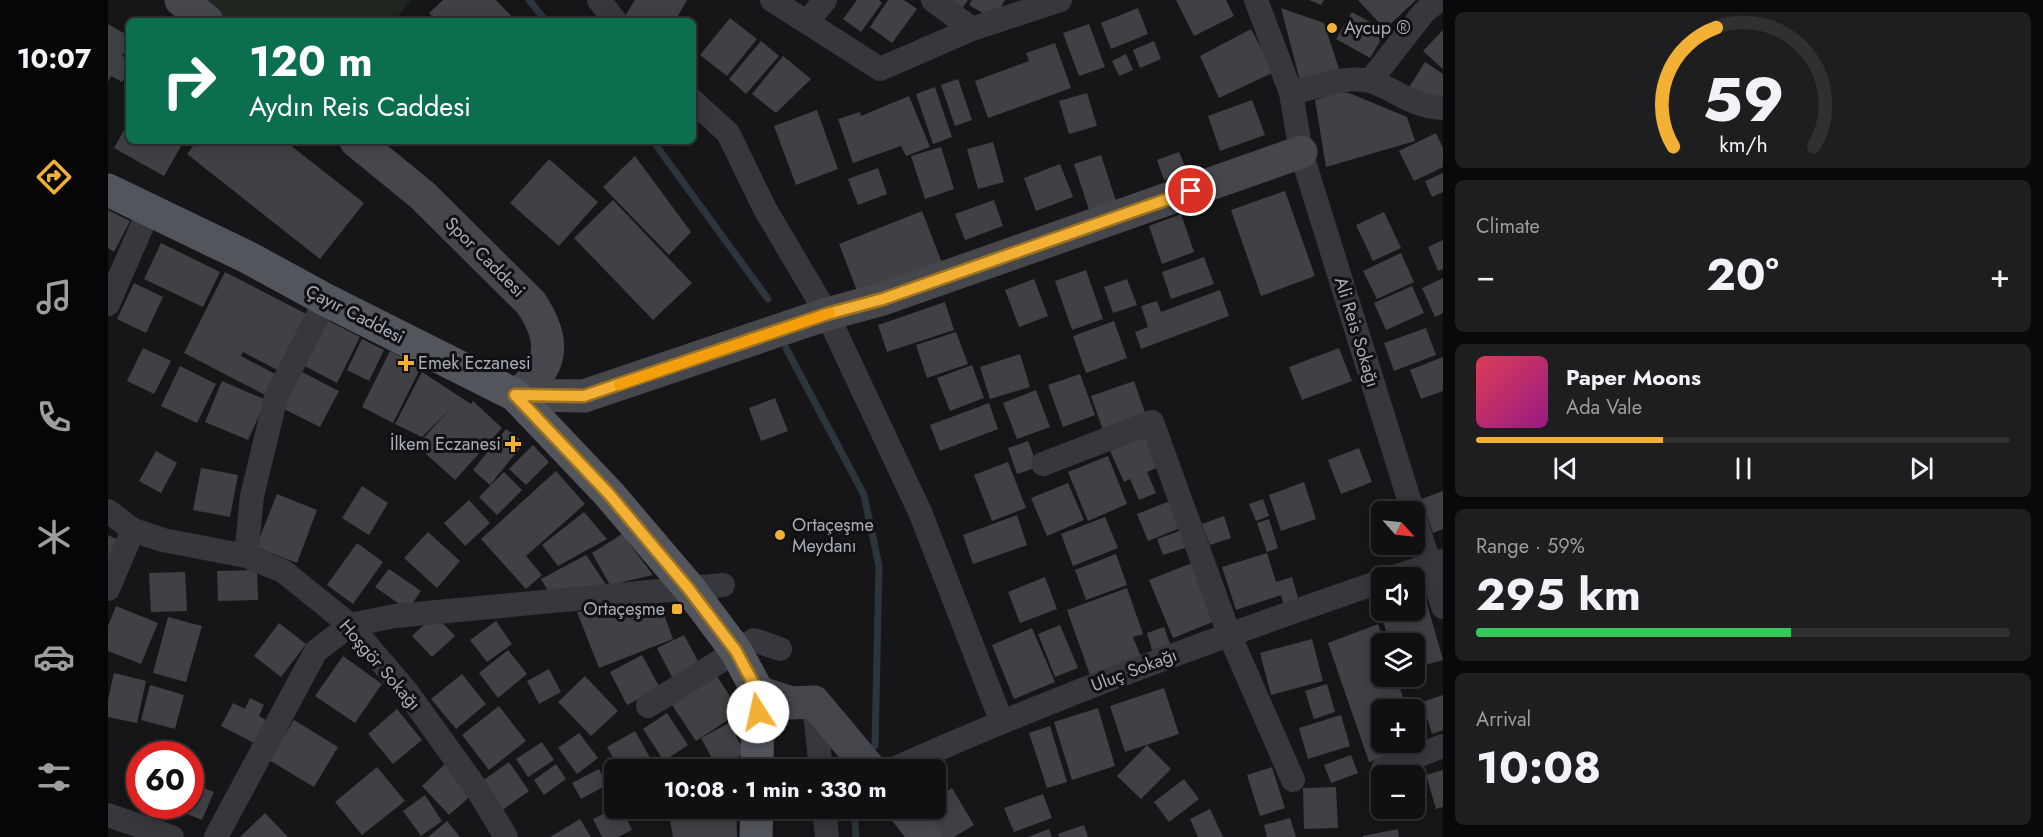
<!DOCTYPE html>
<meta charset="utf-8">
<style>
body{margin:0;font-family:Jost,sans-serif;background:#1e1e20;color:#f1f3f6;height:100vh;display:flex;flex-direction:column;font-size:22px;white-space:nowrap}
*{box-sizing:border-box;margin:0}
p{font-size:20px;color:#9c9d9f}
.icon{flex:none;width:33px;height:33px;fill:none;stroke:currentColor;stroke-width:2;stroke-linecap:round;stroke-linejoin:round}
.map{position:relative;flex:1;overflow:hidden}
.drawer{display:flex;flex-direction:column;gap:12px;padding:12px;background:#09090a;width:600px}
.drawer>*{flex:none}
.banner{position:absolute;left:18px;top:18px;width:570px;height:126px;border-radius:9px;box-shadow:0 3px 15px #0003,0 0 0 2px #303032;background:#0b6e4f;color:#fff;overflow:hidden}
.needle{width:39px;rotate:117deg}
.controls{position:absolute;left:1263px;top:501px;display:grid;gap:12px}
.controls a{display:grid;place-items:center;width:54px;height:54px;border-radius:9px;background:#101012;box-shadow:0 3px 15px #0003,0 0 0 2px #303032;font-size:30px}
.speed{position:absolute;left:18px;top:741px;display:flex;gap:12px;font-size:30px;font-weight:700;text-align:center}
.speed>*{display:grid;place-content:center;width:78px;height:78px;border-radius:50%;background:#101012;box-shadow:0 3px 15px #0003,0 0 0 2px #303032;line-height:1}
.speed .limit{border:9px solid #d22;background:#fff;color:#111}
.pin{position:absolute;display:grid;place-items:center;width:51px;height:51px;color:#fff;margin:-26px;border:3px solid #fff;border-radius:50%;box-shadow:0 2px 6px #0007}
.me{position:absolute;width:66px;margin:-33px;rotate:350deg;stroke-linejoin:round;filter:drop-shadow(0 0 4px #0008)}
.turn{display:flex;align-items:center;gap:21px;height:126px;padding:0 24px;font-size:27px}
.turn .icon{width:78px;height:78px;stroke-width:2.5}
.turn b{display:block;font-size:42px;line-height:51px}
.big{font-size:45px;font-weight:700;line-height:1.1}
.drawer .card{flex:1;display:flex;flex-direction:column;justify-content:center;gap:9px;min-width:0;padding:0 21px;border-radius:9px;background:#1e1e20}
.drawer .dial{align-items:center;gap:0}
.dial svg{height:156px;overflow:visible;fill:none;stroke:#303032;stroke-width:7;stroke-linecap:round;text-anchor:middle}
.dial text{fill:#f1f3f6;stroke:none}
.song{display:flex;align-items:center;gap:18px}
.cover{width:72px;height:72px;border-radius:9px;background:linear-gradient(135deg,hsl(350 70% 55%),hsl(310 70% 35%))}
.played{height:6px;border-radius:3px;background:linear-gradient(90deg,#f2b134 35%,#303032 35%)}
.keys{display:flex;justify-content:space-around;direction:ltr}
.heat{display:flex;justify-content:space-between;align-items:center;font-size:33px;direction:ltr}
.charge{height:9px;border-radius:4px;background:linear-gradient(90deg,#34c759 59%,#303032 0)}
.trip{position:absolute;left:496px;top:759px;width:342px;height:60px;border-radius:9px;background:#101012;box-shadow:0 3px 15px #0003,0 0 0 2px #303032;font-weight:700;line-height:60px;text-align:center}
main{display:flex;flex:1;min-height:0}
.dock{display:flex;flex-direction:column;width:108px;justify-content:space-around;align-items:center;background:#060607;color:#9c9d9f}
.dock .icon{width:42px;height:42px}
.dock .active{color:#f2b134}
.dock b{font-size:27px;color:#f1f3f6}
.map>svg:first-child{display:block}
</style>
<main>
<nav class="dock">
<b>10:07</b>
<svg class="icon active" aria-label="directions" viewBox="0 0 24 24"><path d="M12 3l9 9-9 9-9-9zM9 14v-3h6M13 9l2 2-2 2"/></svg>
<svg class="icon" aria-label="music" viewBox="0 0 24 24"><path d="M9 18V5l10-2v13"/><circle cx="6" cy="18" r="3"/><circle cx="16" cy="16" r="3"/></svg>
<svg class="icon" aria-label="phone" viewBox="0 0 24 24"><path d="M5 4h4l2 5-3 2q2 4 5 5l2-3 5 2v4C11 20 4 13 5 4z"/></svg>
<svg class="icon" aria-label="climate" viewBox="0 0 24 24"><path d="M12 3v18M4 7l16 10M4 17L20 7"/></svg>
<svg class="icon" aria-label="car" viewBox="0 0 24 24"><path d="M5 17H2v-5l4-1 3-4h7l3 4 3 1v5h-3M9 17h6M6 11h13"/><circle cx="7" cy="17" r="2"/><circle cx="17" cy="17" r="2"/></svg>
<svg class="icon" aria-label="filters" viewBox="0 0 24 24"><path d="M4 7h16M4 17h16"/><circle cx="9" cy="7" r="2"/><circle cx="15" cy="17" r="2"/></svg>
</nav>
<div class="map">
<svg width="1335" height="837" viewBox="0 0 1335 837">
<rect width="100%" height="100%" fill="#161618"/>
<!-- green -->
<path fill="#1e261f" d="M93,0h210l-17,21h-167z"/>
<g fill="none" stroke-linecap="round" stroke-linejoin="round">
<!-- stream -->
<path stroke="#2c353c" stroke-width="7" d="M421,0l17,21
M545,141l115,158
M678,348l78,147 15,71 -4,180
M746,808l2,29"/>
</g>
<!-- building -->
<path fill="#404145" d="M335,0h53l20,21h-80l-7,-8z
M527,0h52l-12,21h-42l-8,-5z
M749,0h22l3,3 -21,29 -18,-13z
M780,0h16l13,9 -25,34 -22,-16z
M839,0h21l-6,9z
M864,0h33l-7,12 -10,4 -19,-11z
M1068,0h50l8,16 -40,20z
M1201,0h15l-3,5z
M1250,0h58l-31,29z
M1030,8l10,26 -37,15 -10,-26z
M1173,8l43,15 15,46 -39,12z
M1244,12l34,19 -16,27 -34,-19z
M622,18l27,21 -30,37 -27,-21z
M0,24l21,12v8l-7,12 7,4v9l-7,13 -11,-6 -3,6z
M981,24l16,43 -26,9 -16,-43z
M1143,29l23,43 -55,26 -19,-42z
M1335,30v39l-20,-18z
M653,41l18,15 -33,38 -17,-15z
M1046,41l7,18 -21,9 -7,-18z
M947,43l16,45 -83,30 -13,-37 54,-20 -3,-8z
M1018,54l7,16 -14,6 -7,-15z
M675,56l28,23 -35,34 -24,-19z
M1317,62l18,12v22l-6,10 -29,-17z
M850,79l14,41 -17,6 -14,-41z
M827,87l17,50 -19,7 -17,-50z
M1230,92l11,1 58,24 8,24 -89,26 -11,-67z
M979,93l10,33 -28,8 -10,-33z
M801,96l21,51 -24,9 -5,-10 -48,17 -15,-44 22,-7 1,4z
M1144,100l13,35 -45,16 -12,-35z
M709,110l21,59 -42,16 -22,-59z
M21,121v20h55l-20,35 -50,-28z
M1328,133l7,15v19l-29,14 -15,-30z
M89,141h88l79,62 -44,56 -133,-105z
M885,142l11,40 -26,7 -11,-40z
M833,147l13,42 -29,10 -14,-43z
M1071,152l8,19 -23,9 -7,-20z
M993,155l15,46 -27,9 -15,-46z
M527,156l56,76 -22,23 -66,-68z
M441,159l49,43 -39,44 -49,-43z
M952,164l13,33 -37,14 -12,-33z
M770,168l9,26 -29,11 -10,-26z
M1335,173v19l-11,5 -7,-16z
M1177,191l30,85 -54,20 -30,-86z
M505,200l79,83 -39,37 -79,-82z
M886,200l9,26 -38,14 -10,-26z
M0,210l22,11 -16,31 -6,-4z
M814,211l22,57 -83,33 -22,-57z
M1276,212l17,36 -28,13 -17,-36z
M1073,214l13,38 -32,12 -13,-38z
M1335,240v29l-5,2 -10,-24z
M53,243l59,29 -17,35 -59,-28z
M1293,253l13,29 -37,17 -14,-28z
M1096,257l10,27 -43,15 -9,-27z
M978,270l17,49 -31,11 -17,-49z
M117,272l89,46 -29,56 -42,-22 -2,4 36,19 -10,21 -83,-43z
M1335,278v35l-8,4 -13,-29z
M926,279l14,37 -29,11 -14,-37z
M1019,279l10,26 -24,8 -9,-26z
M26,283l29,14 -17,36 -29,-14z
M1304,286l12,27 -38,17 -12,-27z
M1112,290l9,26 -88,33 -6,-17 13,-5 -7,-21 16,-5 4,11z
M837,302l9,28 -67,22 -9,-27z
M215,318l37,19 -23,46 -38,-20z
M1006,321l13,37 -41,15 -13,-37z
M1318,328l10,27 -42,16 -10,-28z
M848,332l12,32 -41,14 -11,-33z
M254,339l22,11 -15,31 -22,-11z
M35,348l28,13 -17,33 -27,-13z
M1231,348l13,33 -50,19 -13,-33z
M282,351l31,16 -28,56 -31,-16z
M912,354l10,33 -40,12 -10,-32z
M1335,357v34l-22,8 -11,-29z
M864,365l12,33 -34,13 -13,-33z
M72,366l36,18 -19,39 -36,-17z
M192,371l39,20 -19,36 -38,-19z
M314,372l49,32 2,-3 29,27 -47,52 -29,-26 2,-2 -9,-9 31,-34 -28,28 -27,-13z
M972,374l15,41 -32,12 -15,-42z
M114,381l44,19 -18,40 -43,-18z
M1026,381l13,37 -43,15 -13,-37z
M928,390l14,37 -33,12 -14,-36z
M667,398l13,33 -27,10 -12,-33z
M881,403l9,26 -58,22 -10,-26z
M398,429l18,14 -34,42 -17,-15z
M1040,435l13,31 -14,6 9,21 -17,7 -9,-21 -6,3 -14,-31z
M920,441l10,26 -21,7 -9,-26z
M425,445l16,17 -23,23 -17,-16z
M1251,448l13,34 -31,12 -13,-34z
M48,451l21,12 -16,30 -22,-12z
M1000,456l19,48 -39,17 -20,-49z
M900,462l18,46 -34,13 -18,-46z
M93,468l37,7 -8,42 -37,-7z
M448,471l29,33 -59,52 16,19 -16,14 -45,-50z
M396,472l18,18 -25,25 -18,-18z
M1196,482l12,37 -35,12 -12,-36z
M960,483l16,37 -37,16 -16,-38z
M254,486l26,17 -19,32 -27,-17z
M1335,491v38l-10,4 -12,-34z
M169,494l40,16 -20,53 -41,-16z
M1067,499l10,27 -37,15 -11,-27z
M1155,499l6,17 -13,5 -7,-17z
M361,500l21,23 -25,23 -21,-23z
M476,512l23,27 -49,27 -16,-21z
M909,515l10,30 -54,19 -10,-29z
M1116,516l7,22 -21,7 -8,-21z
M997,517l13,31 -45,18 -12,-32z
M1161,519l9,29 -11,4 -10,-29z
M1077,529l6,17 -28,9 -6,-16z
M320,532l32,29 -23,27 -33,-30z
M514,534l31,41 -43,10 -18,-32z
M0,535l12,6 -12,24z
M249,543l26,19 -30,42 -26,-19z
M1159,553l9,29 16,-5 7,24 -15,5 -3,-11 -45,15 -14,-43z
M1008,554l11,31 -41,15 -11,-30z
M478,555l21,31 -58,7 -8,-14z
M1084,563l23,58 -42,17 -24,-58z
M281,569l32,22 -13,19 -33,-23z
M149,570l1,30 -40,1 -1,-30z
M77,572l2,39 -36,1 -2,-39z
M937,577l12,32 -37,14 -12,-31z
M1019,588l16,46 -10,3 8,20 -51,18 -23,-65z
M1318,600l17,60 -29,8v-24h-24l-9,-30 11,-4h22v-6z
M552,604l13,35 -74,29 -22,-56z
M8,606l42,17 -17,41 -33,-13v-25z
M327,615l20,21 -23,21 -20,-21z
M60,617l34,9 -16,56 -33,-9z
M388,621l16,23 -25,18 -17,-22z
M171,623l27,21 -25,33 -27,-21z
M1270,624l7,20h-3v32h14l11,34h-25v32h32l1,-10 4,11 -50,19 -41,-119z
M952,625l18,43 -23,9 -17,-43z
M1056,627l6,17 -18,6 -5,-17z
M924,628l23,54 -41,17 -22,-54z
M576,635l16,30 -27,14 -16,-31z
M1204,639l11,42 -52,14 -11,-42z
M400,650l19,24 -29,24 -19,-25z
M534,655l18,33 -33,17 -17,-33z
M235,656l39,28 -27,39 -40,-27z
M441,669l12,23 -22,12 -12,-23z
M6,673l32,8 -9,42 -29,-6v-18z
M354,674l24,30 -30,25 -25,-30z
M477,676l33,35 -27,25 -33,-34z
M609,676l23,36 -44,29 -24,-36z
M1219,684l8,28 -21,7 -9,-28z
M42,685l34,10 -9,34 -34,-9z
M1056,688l15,46 -54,18 -15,-46z
M1335,695v35l-11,4 -10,-32z
M142,698l14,7 -5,11 10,6 -11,23 -37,-19 12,-23 12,6z
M391,706l27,35 -37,29 -27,-35z
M990,708l17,58 -43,14 -18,-58z
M289,709l25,31 -29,24 -25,-30z
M559,713l21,32 -24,16 -21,-32z
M1233,715l9,31 -42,13 -9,-31z
M186,720l44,27 -24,40 -45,-27z
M621,723l16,30 -28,15 -16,-30z
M942,726l17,56 -20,6 -18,-55z
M527,731l22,39h-37l-13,-23z
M471,733l19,25 -21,16 -19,-26z
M434,742l12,18 -26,17 -12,-18z
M1039,745l24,24 -30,30 -24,-23z
M1243,755l7,18 -27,10 -7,-18z
M401,762l20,29 -28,20 -20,-29z
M337,764l28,30 -24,21 -27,-29z
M448,764l10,15 -22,16 -10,-15z
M269,767l28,34 -43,34 -27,-33z
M1164,767l13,41 -25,8 -13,-41z
M491,769l8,16 -26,14 -9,-16z
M1335,770v37l-7,2 -10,-34z
M1076,779l15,20 -30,23 -15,-20z
M82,782l24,10 -12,28 -30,-12 1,-2h17z
M1228,787l2,41 -34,1 -1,-41z
M844,788l22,37 -20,12h-11l-17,-29h10v-10z
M935,794l9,24 -38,14 -10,-24z
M317,795l17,26 -21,15 -18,-25z
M507,808h7l10,22 -14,7h-16l-9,-18z
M565,808h21l-17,9z
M603,808h25l1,29h-64l-3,-16z
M685,808h16l-1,4 -15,-2z
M1102,809l13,28h-25l-8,-18z
M157,813l23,24h-48z
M1182,818l6,19h-29l-3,-12z
M472,819l11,18h-41z
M339,821l13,16h-32z
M976,825l4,12h-29l-1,-3z
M941,829l3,8h-24z
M1290,829l1,8h-36v-1z"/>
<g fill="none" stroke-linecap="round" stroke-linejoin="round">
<!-- street -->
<path stroke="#37383d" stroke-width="24" d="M491,0l16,21
M664,0l108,69 92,-40 88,-29
M825,0l39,29
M1148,0l35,93 10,59 112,360
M699,22l18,-22
M1262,81l54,-69 15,-12
M1183,93c23,-5 55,-18 78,-12 26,7 42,26 74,27
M585,101l35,32 37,76 62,105 93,198 81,208
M0,304l41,-94
M935,464l109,-42 77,212 64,146
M0,511l25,19 30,10 83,16 37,15 67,54 57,67 72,100 27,45
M1306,515l29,92
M138,556l6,-60 24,-99 50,-97
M1283,578l52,-17
M0,589l25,-59
M706,702l7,68
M540,706l106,-66 26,9
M1275,769l60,-23
M783,770c160,-72 325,-132 491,-189
M716,808l3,29
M0,815l64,22
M108,837l100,-186 34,-26 45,-9 328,-31"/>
<!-- secondary -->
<path stroke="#45474d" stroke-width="33" d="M73,0l26,21
M248,141l66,54 109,108c17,26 26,52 2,77 -6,6 -10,12 -18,15
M407,395l69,1 243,-82 56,-15 418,-147
M650,692l33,11 23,-1 57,68
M795,808l23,29"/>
<!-- primary -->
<path stroke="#53555c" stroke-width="33" d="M0,190l141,68 77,42 189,95 94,99 80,94 47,63 22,41 -1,78
M648,837l1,-29"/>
</g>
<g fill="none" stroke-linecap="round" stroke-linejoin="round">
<defs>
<path id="route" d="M650,712v-20l-22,-41 -48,-63 -79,-94 -94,-99 69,1 243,-82 56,-15 308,-108"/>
</defs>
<!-- route casing -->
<use href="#route" stroke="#9d7322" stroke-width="15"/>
<!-- route -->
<use href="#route" stroke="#f2b134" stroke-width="10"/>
<!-- slow -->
<path stroke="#f59e0b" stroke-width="10" d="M511,385l211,-72"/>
</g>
<!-- markers -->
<g fill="#f2b134" stroke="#111113" stroke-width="2">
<circle cx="1224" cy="28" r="6"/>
<path d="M295 354h6v6h6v6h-6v6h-6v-6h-6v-6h6z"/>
<path d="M402 435h6v6h6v6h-6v6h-6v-6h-6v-6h6z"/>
<circle cx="672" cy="535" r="6"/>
<rect x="563" y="603" width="12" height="12" rx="3"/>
</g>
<g text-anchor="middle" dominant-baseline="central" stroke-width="6" stroke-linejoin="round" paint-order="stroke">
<!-- poi labels -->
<g font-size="18" fill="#a8adb8" stroke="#111113" text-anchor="start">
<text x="1236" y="28">Aycup ®</text>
<text x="310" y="363">Emek Eczanesi</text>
<text x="393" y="444" text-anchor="end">İlkem Eczanesi</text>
<text x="684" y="525">Ortaçeşme<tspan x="684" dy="21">Meydanı</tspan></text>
<text x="557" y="609" text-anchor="end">Ortaçeşme</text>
</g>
<!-- street labels -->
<g font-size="18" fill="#a8adb8" stroke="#111113">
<text transform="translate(377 257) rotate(45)">Spor Caddesi</text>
<text transform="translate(247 314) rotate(27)">Çayır Caddesi</text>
<text transform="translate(1249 332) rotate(73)">Ali Reis Sokağı</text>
<text transform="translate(272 665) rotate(49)">Hoşgör Sokağı</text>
<text transform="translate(1026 670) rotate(-21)">Uluç Sokağı</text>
</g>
</g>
</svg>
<div class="controls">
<a><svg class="needle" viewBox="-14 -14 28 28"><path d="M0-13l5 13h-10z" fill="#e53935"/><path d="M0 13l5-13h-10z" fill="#9c9d9f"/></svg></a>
<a><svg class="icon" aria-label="sound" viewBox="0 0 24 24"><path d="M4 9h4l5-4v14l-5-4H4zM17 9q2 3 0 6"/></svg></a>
<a><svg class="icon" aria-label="layers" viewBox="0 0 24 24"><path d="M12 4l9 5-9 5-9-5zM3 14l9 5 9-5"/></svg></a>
<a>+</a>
<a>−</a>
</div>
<div class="speed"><div class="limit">60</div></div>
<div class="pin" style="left:1083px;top:191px;background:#d93025"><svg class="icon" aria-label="arrive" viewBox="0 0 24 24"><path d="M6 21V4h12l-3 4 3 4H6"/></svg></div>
<svg class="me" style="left:650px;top:712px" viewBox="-20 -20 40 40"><circle r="19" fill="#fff"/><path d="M0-13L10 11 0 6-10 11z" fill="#f2b134"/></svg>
<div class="trip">10:08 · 1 min · 330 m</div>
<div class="banner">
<div class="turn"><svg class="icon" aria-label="right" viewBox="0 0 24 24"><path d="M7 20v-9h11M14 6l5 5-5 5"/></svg><div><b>120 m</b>Aydın Reis Caddesi</div></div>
</div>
</div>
<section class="drawer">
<div class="card dial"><svg viewBox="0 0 100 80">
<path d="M14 69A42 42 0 1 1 86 69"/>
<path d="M14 69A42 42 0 0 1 36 8" stroke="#f2b134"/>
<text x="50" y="56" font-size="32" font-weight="700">59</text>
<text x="50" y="72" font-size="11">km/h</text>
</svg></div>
<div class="card"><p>Climate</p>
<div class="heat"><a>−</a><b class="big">20°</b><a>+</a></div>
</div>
<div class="card">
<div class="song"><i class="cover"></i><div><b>Paper Moons</b><p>Ada Vale</p></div></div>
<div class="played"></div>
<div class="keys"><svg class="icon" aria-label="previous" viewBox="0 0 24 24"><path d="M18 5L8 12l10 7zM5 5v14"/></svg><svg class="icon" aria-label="pause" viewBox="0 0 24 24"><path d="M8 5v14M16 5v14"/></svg><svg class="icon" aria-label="next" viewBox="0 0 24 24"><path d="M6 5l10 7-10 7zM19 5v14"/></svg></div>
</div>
<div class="card"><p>Range · 59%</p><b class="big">295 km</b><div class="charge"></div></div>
<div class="card"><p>Arrival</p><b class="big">10:08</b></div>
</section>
</main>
